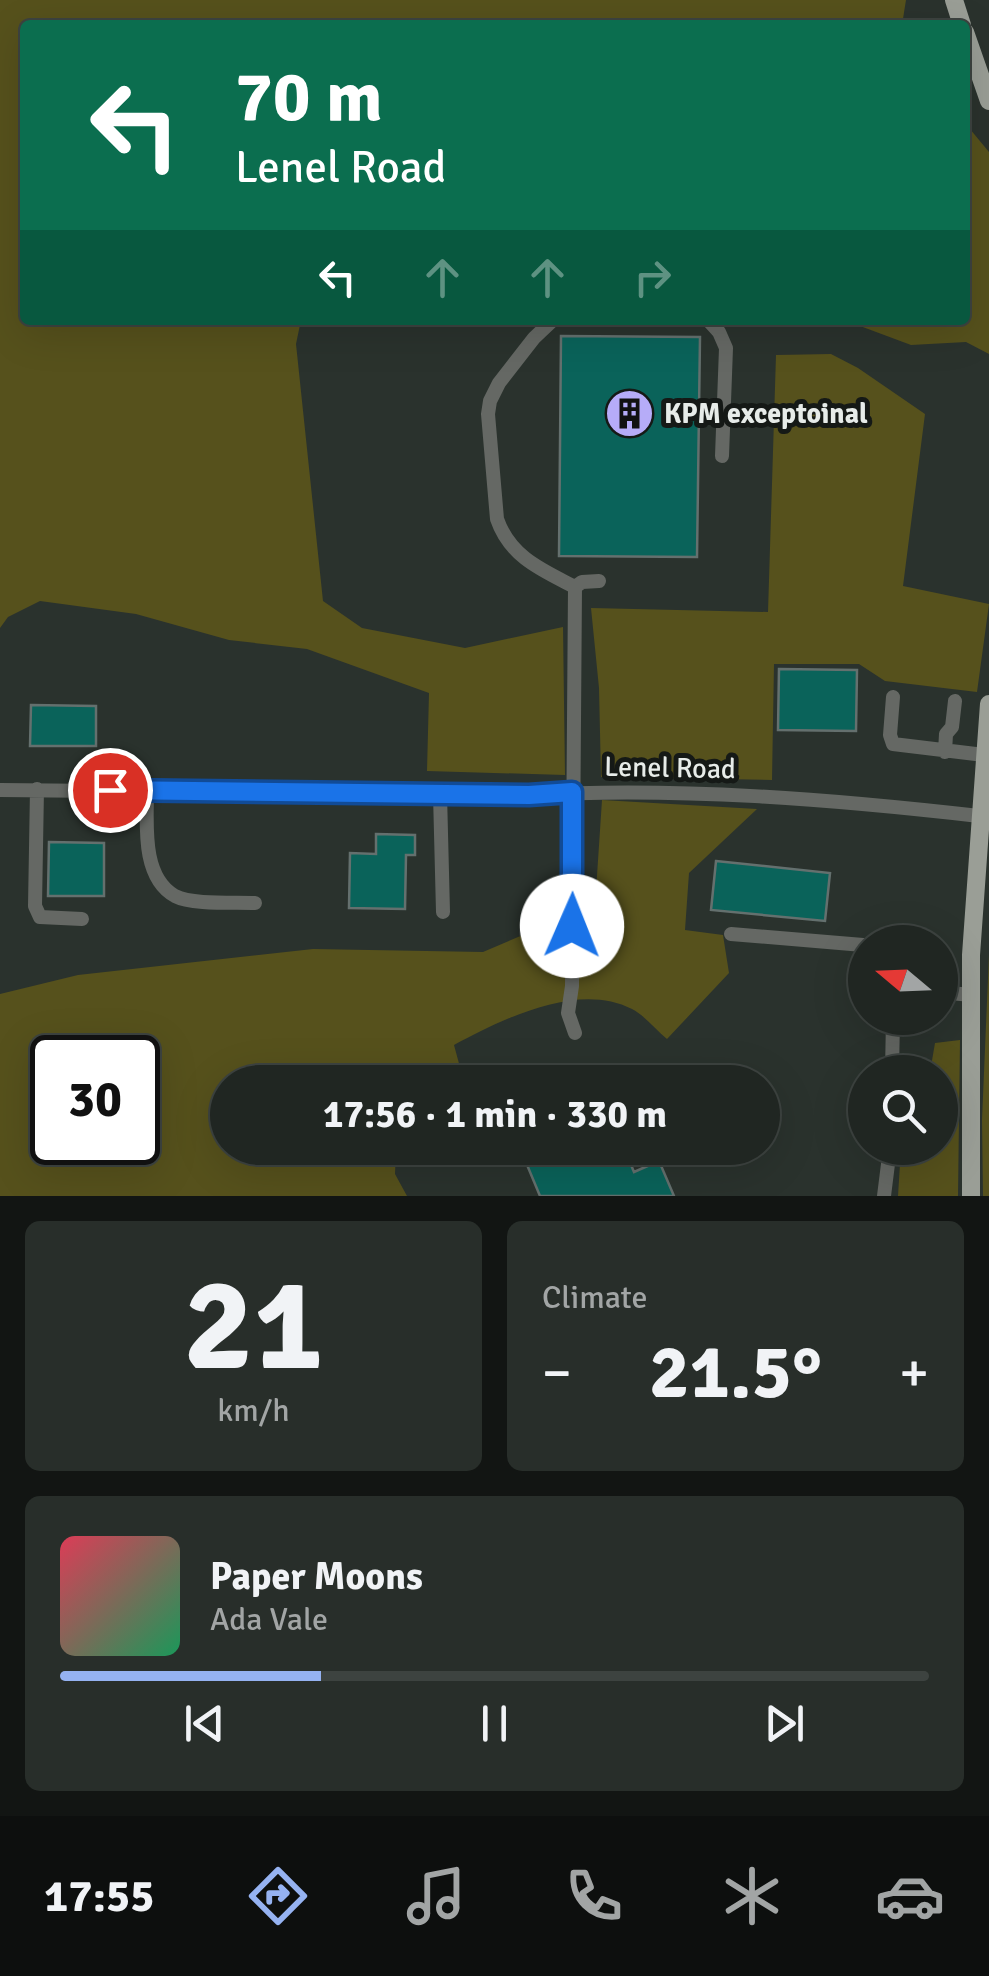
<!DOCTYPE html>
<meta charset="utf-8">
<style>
body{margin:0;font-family:Signika,sans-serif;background:#282e2a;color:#f1f3f6;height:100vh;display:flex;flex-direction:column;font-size:38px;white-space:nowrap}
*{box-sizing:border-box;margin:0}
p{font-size:32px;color:#a2a5a5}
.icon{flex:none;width:55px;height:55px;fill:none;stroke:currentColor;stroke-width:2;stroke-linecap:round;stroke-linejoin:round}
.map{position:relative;height:1196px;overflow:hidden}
.drawer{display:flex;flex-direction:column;gap:25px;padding:25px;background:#121513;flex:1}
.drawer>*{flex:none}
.banner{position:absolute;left:20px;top:20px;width:950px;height:305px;border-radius:10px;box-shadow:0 10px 40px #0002,0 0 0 2px #3d4340;background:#0b6e4f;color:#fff;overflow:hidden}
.needle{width:65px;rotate:289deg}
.buttons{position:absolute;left:848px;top:925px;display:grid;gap:20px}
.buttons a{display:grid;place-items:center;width:110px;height:110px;border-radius:50%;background:#202622;box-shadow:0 10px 40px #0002,0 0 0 2px #3d4340;font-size:50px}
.speed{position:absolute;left:30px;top:1035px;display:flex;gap:20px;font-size:50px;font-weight:700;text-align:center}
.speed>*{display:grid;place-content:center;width:130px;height:130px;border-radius:50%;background:#202622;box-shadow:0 10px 40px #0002,0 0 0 2px #3d4340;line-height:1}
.speed .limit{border:5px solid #111;border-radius:15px;background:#fff;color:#111}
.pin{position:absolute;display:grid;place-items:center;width:85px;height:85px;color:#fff;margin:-42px;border:5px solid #fff;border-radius:50%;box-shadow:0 2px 10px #0007}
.me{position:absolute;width:110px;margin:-55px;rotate:1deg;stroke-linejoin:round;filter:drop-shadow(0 0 8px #0008)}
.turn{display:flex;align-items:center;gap:35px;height:210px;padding:0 50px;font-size:45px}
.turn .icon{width:130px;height:130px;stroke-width:2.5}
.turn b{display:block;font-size:70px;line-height:85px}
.lanes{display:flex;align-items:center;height:95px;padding:0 50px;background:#0003;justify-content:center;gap:50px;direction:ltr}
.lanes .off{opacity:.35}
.big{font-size:75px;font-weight:700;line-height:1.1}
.drawer .widget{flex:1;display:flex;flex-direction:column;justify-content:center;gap:15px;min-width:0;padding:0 35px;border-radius:15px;background:#282e2a}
.drawer .dial{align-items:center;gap:0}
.dial b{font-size:130px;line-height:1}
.song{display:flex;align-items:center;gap:30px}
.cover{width:120px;height:120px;border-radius:15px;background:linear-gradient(135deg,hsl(350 70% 55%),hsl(150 70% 35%))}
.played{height:10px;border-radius:5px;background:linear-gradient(90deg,#95b2f1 30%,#3d4340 30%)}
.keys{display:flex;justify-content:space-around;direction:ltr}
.heat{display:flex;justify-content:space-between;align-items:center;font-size:55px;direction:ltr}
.drawer .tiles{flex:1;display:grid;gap:25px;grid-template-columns:1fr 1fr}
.widget:last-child{grid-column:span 2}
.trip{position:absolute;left:210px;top:1065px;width:570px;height:100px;border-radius:50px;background:#202622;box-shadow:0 10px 40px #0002,0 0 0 2px #3d4340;font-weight:700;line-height:100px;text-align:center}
.dock{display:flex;height:160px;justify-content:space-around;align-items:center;background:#0d0f0e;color:#a2a5a5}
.dock .icon{width:70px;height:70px}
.dock .on{color:#95b2f1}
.dock b{font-size:45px;color:#f1f3f6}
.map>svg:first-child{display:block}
</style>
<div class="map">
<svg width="989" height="1196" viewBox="0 0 989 1196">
<rect width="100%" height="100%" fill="#2a322d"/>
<!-- green -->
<path fill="#56511c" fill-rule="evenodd" d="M0,0h906l-4,25h-877v295h276l-5,24 27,257 39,27 103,20 98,-21 2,148 -138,-4 2,-78 -122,-44 -78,-9 -93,-26 -96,-13 -32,16 -8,11z
M965,123l24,29v202l-23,-12 -55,3 -67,-25h121z
M831,354l27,14 67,46 -22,172 86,18 -12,88 -92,-11 -26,-17h-85l-2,116 -171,-3 -2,-89 -8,-80 177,4 8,-257z
M602,800l155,9 -68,64 -4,57 38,5 6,38 -62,66c-11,-9 -23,-24 -35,-30 -54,-28 -129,10 -178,36l10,37h-236v66h168l-1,26 12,22h-407v-202l78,-19 235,-26 170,3 54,-23 46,23 10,-16zM52,1058h86v84h-86z
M989,954v242h-6l-1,-76z
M960,1040l-2,156h-60l3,-48h39v-76h-10l5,-29z"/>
<!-- building -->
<path fill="#0a635a" stroke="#64706e" stroke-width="2.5" d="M561,336l139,1 -3,220 -138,-1z
M779,669l78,1 -1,61 -78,-1z
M31,705l65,1v40h-66z
M376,834l39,1v20h-9l-1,54 -56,-1 1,-55 26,1z
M49,842l55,1v53h-56z
M716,861l114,12 -5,48 -114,-11z
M520,1148h104l10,24 25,-11 15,35h-134z"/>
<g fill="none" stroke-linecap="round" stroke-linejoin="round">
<!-- minor -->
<path stroke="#656864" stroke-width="14" d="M553,320l-19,18 -35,45 -9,18 -2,13 9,105c13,38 45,51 78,68l-3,399 -4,27 7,20
M708,320l11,12 7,16 -4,108
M575,587l7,-5 17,-1
M893,697l-3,38 3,9 91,11
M945,752l1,-18 6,-7 3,-26
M37,789l-2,117 5,11 42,2
M0,790l529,5c152,-8 300,4 450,21
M147,791c0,32 -6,86 28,105 17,9 61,6 80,7
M440,794l3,118
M731,934l132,11
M940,992l31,3
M892,1072l1,-54
M884,1196l6,-48"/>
<!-- major -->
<path stroke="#9a9e96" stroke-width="18" d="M954,0l8,25
M965,32l24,69
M971,1196v-241l18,-251"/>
</g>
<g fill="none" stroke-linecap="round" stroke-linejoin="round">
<defs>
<path id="route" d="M110,790l419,5 43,-3v134"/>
</defs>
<!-- route casing -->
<use href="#route" stroke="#114b97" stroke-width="25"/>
<!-- route -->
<use href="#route" stroke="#1a73e8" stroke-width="18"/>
</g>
<!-- icons -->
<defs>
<symbol id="building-disc" viewBox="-11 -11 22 22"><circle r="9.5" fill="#b6acf8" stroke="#151916"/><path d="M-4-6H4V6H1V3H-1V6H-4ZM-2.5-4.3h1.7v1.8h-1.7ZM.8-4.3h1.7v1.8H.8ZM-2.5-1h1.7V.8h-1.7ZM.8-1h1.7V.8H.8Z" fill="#111"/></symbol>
</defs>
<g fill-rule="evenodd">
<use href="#building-disc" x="602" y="386" width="55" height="55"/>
</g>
<g text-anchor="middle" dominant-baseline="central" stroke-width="10" stroke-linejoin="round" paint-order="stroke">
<!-- poi labels -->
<g font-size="28" font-weight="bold" fill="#e7ece9" stroke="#151916" text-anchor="start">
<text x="664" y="414">KPM exceptoinal</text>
</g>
<!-- street labels -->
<g font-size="28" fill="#e7ece9" stroke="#151916">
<text transform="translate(670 768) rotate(1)">Lenel Road</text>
</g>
</g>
</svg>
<div class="buttons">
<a><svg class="needle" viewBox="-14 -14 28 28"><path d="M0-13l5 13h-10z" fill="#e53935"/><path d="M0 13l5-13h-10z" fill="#a2a5a5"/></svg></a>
<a><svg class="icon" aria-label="search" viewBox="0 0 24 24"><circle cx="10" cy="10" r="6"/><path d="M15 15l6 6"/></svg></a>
</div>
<div class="speed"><div class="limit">30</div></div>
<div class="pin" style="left:110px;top:790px;background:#d93025"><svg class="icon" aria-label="arrive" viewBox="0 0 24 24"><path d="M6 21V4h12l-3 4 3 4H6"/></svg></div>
<svg class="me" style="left:572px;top:926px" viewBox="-20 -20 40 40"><circle r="19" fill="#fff"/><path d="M0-13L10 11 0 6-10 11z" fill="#1a73e8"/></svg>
<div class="trip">17:56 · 1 min · 330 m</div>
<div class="banner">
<div class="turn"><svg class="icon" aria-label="left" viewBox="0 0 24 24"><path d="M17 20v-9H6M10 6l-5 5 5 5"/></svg><div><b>70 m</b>Lenel Road</div></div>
<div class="lanes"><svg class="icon" aria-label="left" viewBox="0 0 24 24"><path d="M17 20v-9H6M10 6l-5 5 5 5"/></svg><svg class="icon off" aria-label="ahead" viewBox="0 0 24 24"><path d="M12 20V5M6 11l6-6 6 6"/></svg><svg class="icon off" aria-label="ahead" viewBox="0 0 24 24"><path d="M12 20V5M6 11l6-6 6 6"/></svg><svg class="icon off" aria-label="right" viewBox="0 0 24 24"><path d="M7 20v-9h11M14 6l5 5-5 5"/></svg></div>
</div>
</div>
<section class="drawer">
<div class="tiles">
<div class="widget dial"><b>21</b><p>km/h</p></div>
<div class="widget"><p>Climate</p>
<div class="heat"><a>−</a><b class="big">21.5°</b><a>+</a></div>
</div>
<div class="widget">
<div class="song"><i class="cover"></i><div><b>Paper Moons</b><p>Ada Vale</p></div></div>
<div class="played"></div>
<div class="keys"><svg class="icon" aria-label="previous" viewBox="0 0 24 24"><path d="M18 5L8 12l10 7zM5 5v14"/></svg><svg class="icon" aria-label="pause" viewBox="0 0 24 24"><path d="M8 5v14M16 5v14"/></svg><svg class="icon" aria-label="next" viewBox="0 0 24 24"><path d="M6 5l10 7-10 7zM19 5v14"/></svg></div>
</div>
</div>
</section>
<nav class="dock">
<b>17:55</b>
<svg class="icon on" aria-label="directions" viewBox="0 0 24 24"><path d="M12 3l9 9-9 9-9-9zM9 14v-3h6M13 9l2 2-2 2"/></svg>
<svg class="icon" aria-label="music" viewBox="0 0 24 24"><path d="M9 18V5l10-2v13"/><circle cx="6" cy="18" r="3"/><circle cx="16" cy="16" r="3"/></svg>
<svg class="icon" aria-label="phone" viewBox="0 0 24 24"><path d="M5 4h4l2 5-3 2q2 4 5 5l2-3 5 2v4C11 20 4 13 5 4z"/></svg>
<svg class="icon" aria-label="climate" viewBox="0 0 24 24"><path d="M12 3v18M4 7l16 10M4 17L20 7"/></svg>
<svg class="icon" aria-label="car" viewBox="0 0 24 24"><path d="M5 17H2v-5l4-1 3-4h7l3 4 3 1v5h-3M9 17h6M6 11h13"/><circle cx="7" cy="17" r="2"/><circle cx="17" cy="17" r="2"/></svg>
</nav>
